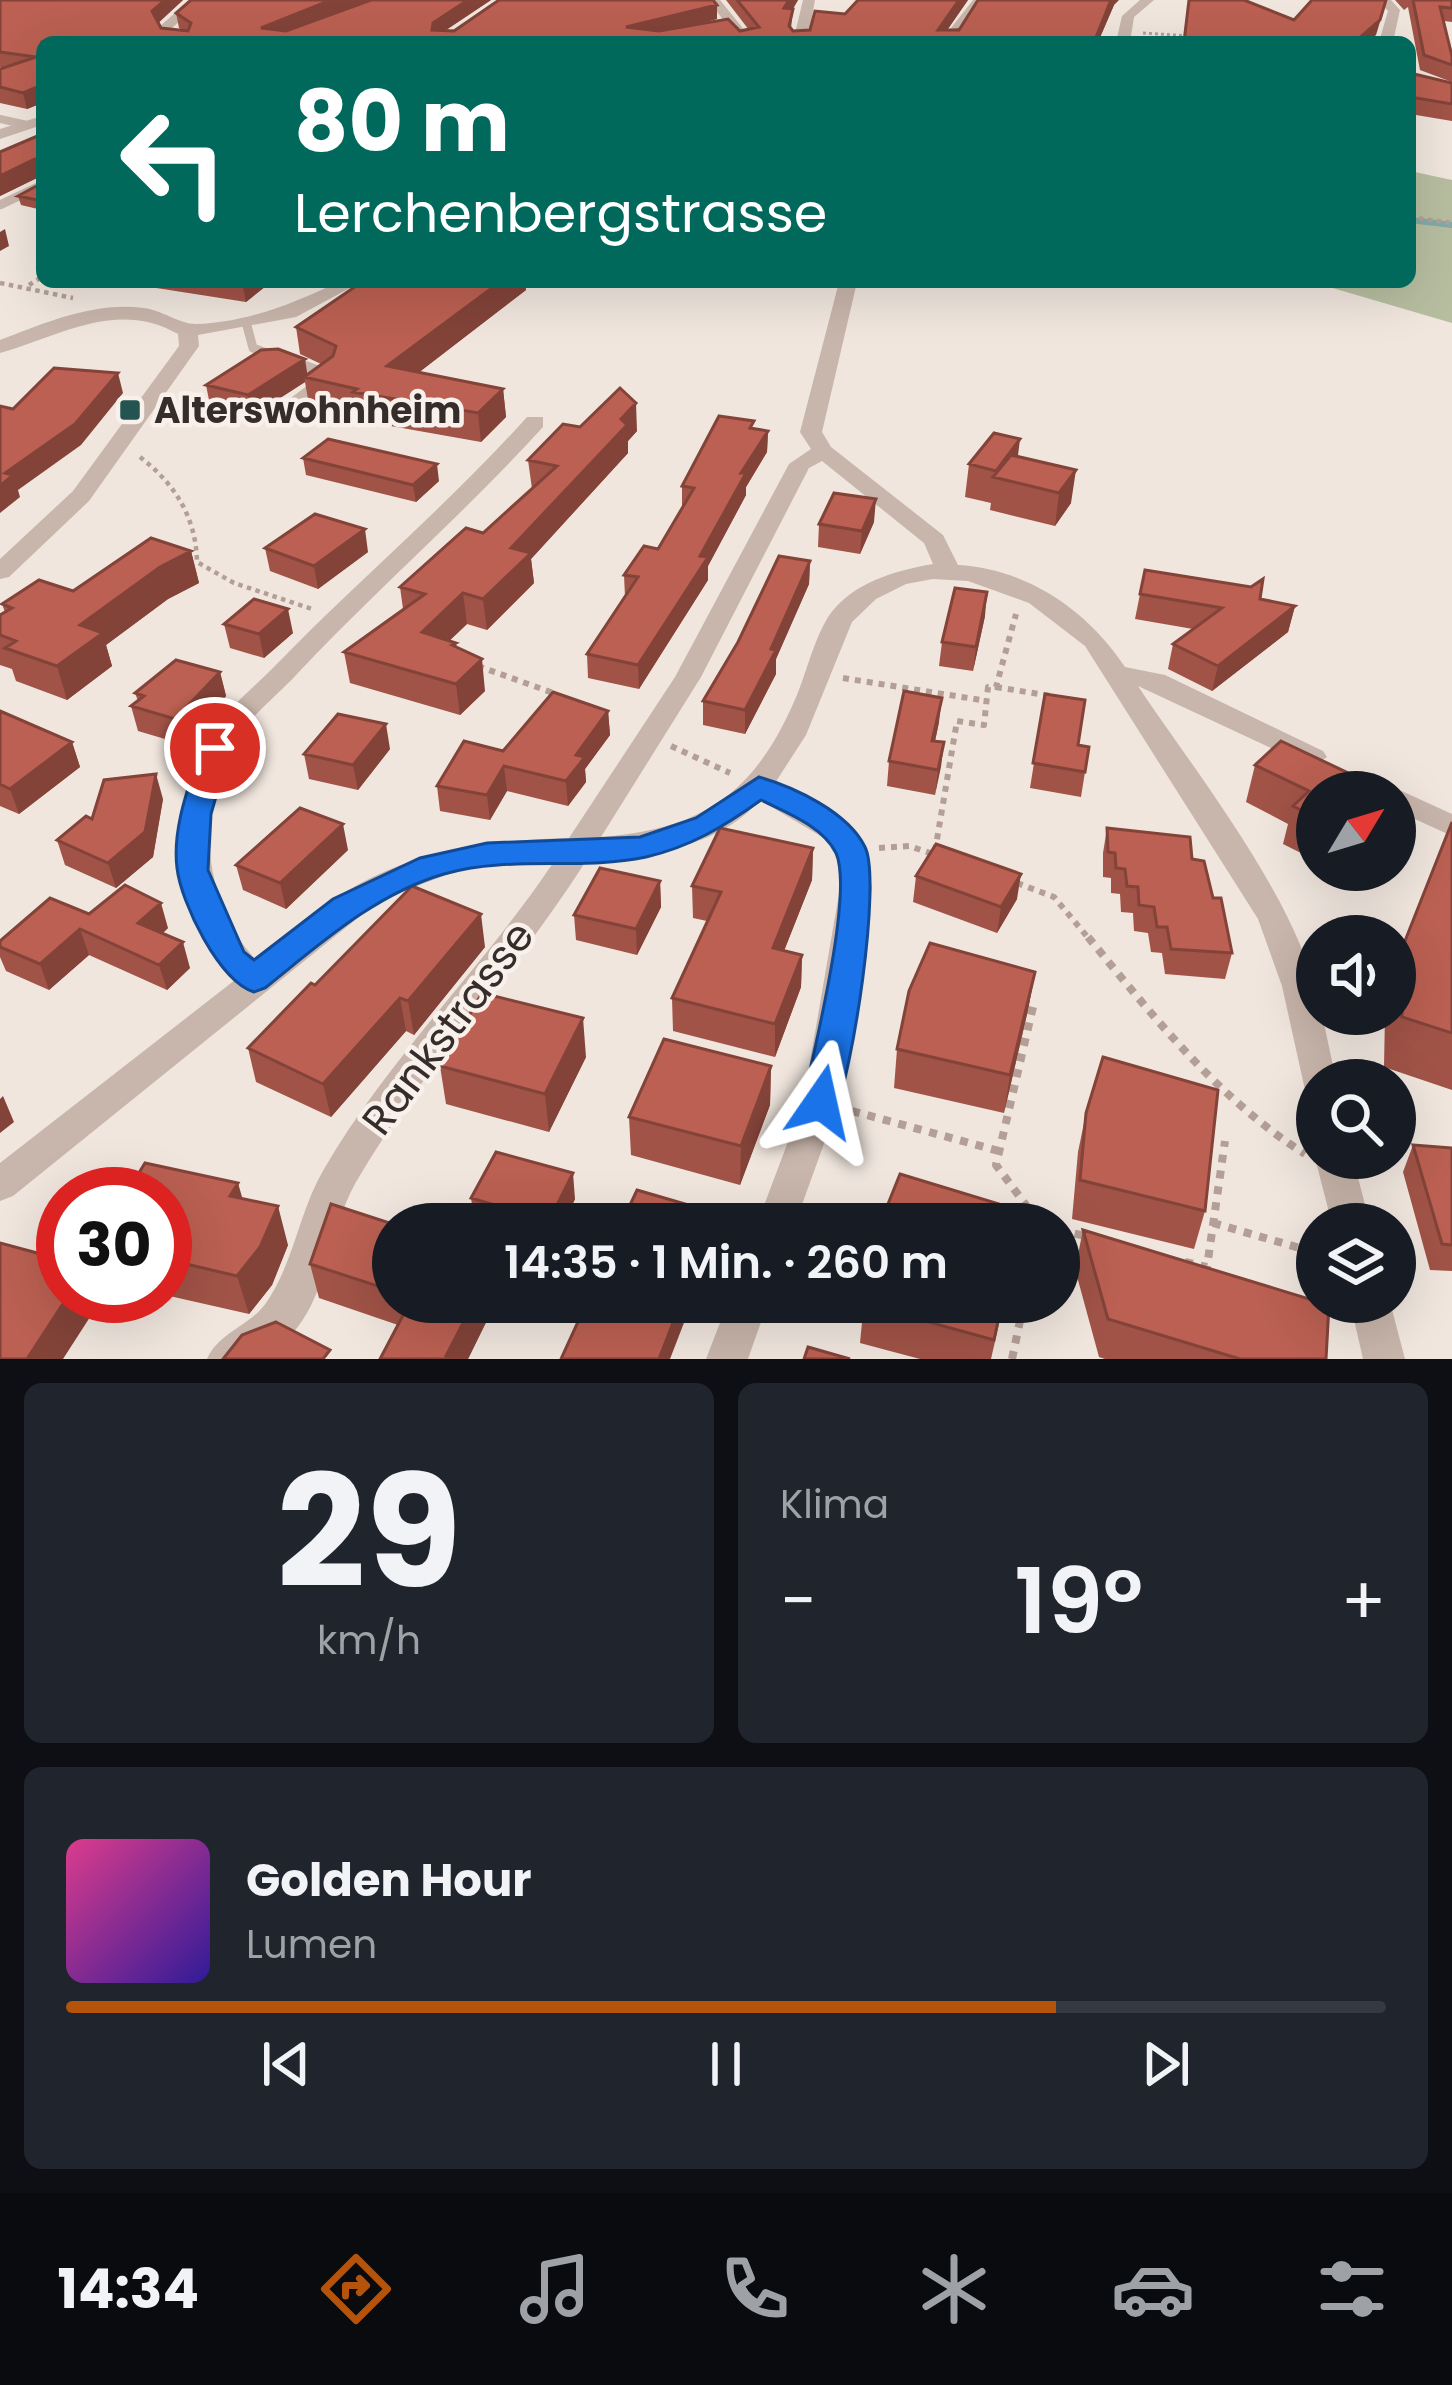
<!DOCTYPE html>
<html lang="de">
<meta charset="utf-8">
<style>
body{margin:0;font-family:Poppins,sans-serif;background:#20242c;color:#f1f3f6;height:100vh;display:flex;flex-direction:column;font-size:45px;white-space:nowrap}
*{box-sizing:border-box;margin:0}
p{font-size:39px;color:#9ea1a6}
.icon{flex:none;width:66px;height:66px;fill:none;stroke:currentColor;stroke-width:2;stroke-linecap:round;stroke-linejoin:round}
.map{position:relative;height:1359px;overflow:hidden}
.side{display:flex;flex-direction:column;gap:24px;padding:24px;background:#0d0f14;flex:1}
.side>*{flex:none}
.hud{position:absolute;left:36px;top:36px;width:1380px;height:252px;border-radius:18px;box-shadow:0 12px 48px #0002;background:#00695c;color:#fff;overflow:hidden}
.needle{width:78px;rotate:52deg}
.fabs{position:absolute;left:1296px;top:771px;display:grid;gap:24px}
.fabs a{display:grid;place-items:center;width:120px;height:120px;border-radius:50%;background:#171b24;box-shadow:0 12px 48px #0002;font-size:60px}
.speed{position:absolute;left:36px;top:1167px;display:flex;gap:24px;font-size:60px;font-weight:700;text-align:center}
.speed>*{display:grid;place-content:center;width:156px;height:156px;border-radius:50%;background:#171b24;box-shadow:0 12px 48px #0002;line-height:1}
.speed .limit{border:18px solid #d22;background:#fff;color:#111}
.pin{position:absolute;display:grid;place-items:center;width:102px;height:102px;color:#fff;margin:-51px;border:6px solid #fff;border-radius:50%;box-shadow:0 3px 12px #0007}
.me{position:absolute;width:132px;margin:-66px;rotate:11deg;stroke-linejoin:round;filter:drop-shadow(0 0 9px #0008)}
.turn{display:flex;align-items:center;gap:42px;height:252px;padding:0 60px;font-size:54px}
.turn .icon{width:156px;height:156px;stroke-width:2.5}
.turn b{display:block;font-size:84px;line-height:102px}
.big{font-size:90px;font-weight:600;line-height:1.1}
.side .widget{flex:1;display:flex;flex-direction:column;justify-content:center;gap:18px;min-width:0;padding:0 42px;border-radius:18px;background:#20242c}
.side .dial{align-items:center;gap:0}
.dial b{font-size:156px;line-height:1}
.song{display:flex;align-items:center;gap:36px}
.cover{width:144px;height:144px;border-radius:18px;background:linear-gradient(135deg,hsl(330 70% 55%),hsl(250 70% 35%))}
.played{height:12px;border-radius:6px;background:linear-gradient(90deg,#b45309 75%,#363941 75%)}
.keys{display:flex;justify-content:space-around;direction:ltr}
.heat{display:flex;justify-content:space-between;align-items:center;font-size:66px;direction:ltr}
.side .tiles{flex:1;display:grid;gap:24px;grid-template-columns:1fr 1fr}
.widget:last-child{grid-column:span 2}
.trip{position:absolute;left:372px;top:1203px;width:708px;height:120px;border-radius:60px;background:#171b24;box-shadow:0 12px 48px #0002;font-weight:600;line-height:120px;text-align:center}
.menu{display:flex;height:192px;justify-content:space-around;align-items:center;background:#090b0e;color:#9ea1a6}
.menu .icon{width:84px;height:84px}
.menu .on{color:#b45309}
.menu b{font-size:54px;color:#f1f3f6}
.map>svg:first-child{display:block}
</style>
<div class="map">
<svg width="1452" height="1359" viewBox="0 0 1452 1359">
<rect width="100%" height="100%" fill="#f0e6de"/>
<!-- green -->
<path fill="#b7bea0" d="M1410,171l42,9v143l-140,-41h98z"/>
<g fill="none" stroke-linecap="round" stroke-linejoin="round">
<!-- stream -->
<path stroke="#80aba8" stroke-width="6" d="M1410,220l42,5"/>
<!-- path-far3 -->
<path stroke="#b39f96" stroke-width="3" stroke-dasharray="3 3" stroke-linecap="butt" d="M1143,33l47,3"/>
<!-- path-far2 -->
<path stroke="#b39f96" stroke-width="4.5" stroke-dasharray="4.5 4.5" stroke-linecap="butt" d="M1410,217l42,6
M0,283l73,15
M29,285l13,-8
M140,457c35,27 56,60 57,105l37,21 78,26"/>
<!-- path-far1 -->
<path stroke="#b39f96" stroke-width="6" stroke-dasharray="6 6" stroke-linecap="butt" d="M478,666l78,28
M843,678l144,23
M996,687l55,9
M671,746l59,27
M879,848l30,-2 27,9
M935,851l22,-130 27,4 4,-38h8l20,-73
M1017,883l37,14 36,43"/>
<!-- path -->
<path stroke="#b39f96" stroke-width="8" stroke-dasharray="8 8" stroke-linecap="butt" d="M1088,937c65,79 130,162 217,217
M1033,1007l-37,158 44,59
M852,1111l147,40
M1213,1223l104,30
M1059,1230l26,6
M1185,1262l22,5 18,-126
M1012,1359l12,-57"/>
<!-- service-far2 -->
<path stroke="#c8b5ab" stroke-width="8" d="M0,119l27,6"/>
<!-- service-far1 -->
<path stroke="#c8b5ab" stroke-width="9" d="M0,205l42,-20
M246,322l7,26 24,9"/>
<!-- service -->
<path stroke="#c8b5ab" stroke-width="12" d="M269,354l61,22 -60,45"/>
<!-- minor -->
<path fill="#c8b5ab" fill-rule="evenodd" d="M190,0h13l-31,28 19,14 -26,-3 -6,-12z
M708,0h12l34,42h-14z
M803,0h12l-8,42h-14z
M973,0h12l-31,42h-14z
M1140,0h14l-20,17 -4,25h-14l6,-26z
M1378,0h13l9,10 -7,32h-14l9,-31z
M42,116v9l-42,14v-10z
M338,282h23l-65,35 -98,18 1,11 -110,155 -80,76 -9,2v-20l73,-68 106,-145 -1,-12c-61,-35 -118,2 -178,19v-13c44,-17 95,-39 144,-32 17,2 36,16 52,16 51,-2 97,-20 142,-42z
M839,282h18l-35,150 9,15 112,88 15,30c70,4 130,46 167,102l40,8 158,76 4,6 -14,9 -10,-3 -165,-77c52,79 179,238 179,328h5l14,66h-19v14l-12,-4 -23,-104 -24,-67 -173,-273 -56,-43 -61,-22 -35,-2 -27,5 -30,15 -24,23 -46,113 -31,48 76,44 15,23 6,38 -33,214 -44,122h-38l46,-122 37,-214 -4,-37 -7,-10 -69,-41c-42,48 -113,57 -173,59 -70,112 -164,208 -231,323 -27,47 -27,112 -65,153 -24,24 -50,24 -84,24 12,-27 43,-33 59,-56 28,-40 33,-92 58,-134 65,-112 160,-202 231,-309l-88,7 -87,33 -367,296 -13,5v-38l235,-183c-58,-62 -71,-153 -34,-230 15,-32 47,-57 72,-82 83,-86 174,-162 254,-251h16v10c-78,86 -166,162 -246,247 -21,23 -53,47 -67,75 -35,67 -25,159 28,213 33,-26 67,-60 103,-79 65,-35 136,-43 208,-45l106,-161 114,-213 22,-15 -11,-17zM822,461l102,82 9,21c-38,7 -81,18 -105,53 -14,23 -21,53 -31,78 -41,97 -92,134 -196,142l100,-160 108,-209z
M1395,788l57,26v22l-57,-26v-18h-11z
M1317,1154v4h36l17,66h-38l-17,-66z
M728,1302h40l-20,57h-42z
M1350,1302h40l15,57h-42z"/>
</g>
<!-- wall -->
<path fill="#a15347" d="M0,0h183l-25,23 3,5 23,3 -5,-3 -3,-15 315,-13 -45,30 271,-11 -24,6 47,6 9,-1 -23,-30h72l-5,9 -2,20 2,2 17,-1 35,-16 123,-14 -21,30 167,-25 -16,37h-1056v61l-15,6 -27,-6v-34l4,-1 -4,-1z
M1395,0h57v22l-8,-1 8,35v26l-32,-12 -12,-63 -4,3z
M1410,73l42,10v38l-42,-7z
M42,134v44l-3,-1 -39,19v-44z
M42,183v27l-21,-5 -3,-9z
M118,282h153l-25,20z
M362,282h163l1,8 -107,82 84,17 3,28 -25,25 -124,-22v-4l-48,-11 -4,-23 -53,34 -42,-11 -4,-20 101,-11 14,-10 -21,-10 -4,-27z
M580,427l57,4 -9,10v12l-97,106 3,24 -47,47 -20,-6 -18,17 7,2 1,5 28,43 -25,24 -110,-32 -6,-31 59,-43 -3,-22 83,-54 49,-44 -4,-29z
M754,429l14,2 -1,21 -21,35v8l-38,71v14l-69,109 -51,-11 -1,-24 38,-57 -1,-22 34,-26 24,-41v-22z
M1018,456l53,47 -16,23 -65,-16 1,-7 -26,-6 4,-33z
M303,458l136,23 -23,21 -110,-27z
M874,522l-14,32 -42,-7 1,-23z
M265,548l103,4 -50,37 -48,-18z
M191,551l8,32 -31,16 -62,46 6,21 -45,34 -51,-19 -4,-12 -12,-4v-50l5,-3 -3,-8 71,-13z
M810,561l-1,23 -33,75v15l-31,60 -42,-9v-24z
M1140,594l120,5 35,7 -7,26 -76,59 -44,-22 5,-25 20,-15 -58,-10z
M985,616l-12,55 -34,-5 3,-24z
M224,624l69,9 -29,25 -34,-10z
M220,672l6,24 -44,48 -44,-13 -7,-25 7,-5 -3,-8z
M1045,694l33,51 11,2 -8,50 -51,-9z
M0,711l72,31 8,25 -61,47 -19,-8z
M608,711l2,24 -25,34 1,13 -18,24 -61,-15 -17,29 -50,-9 -3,-25 66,-35z
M939,722l-4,19 9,1 -9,53 -48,-9 2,-25z
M390,749l-32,41 -49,-11 -5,-25z
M1255,765l129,25 -1,2h-66v69l-34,-17 5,-20 -42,-22z
M163,799l-10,58 -37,31 -51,-23 -8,-25 35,-21z
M1452,822v268l-68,-23 1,-53h10v-45z
M1107,828l85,31 21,39 19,55 -7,26 -60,-5 -3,-21 -11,-1 -3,-19 -14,-2 -1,-18 -12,-1 -1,-18 -9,-1v-15l-8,-1v-24z
M813,848l-1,32 -28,71 18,4 -1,32 -26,70 -102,-26 -1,-33 35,-77 -14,-3 -1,-32z
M348,850l-62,59 -43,-19 -7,-25z
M916,876l101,23 -20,34 -84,-31z
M660,881l1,26 -24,48 -61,-15 -2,-25z
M89,914l79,14 -5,5 27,35 -23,22 -78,-35 -40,35 -43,-19 -6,-14v-16z
M485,947l-71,88 -8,-4 -75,86 -75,-35 -8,-34 67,-63z
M1035,972l-7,38 -24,103 -110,-25 3,-39z
M586,1057l-37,75 -103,-28 -6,-38z
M771,1066l-1,39 -30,80 -109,-30 -2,-38z
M1086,1113l119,98 -11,38 -122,-30 6,-67z
M1413,1145l39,3v123l-22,-1 -27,-98z
M165,1194l123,51 -16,40 -23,29 -84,-19z
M471,1198l104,1 -12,25h-88z
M393,1224v78h103l-28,57h-88l18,-34 -79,-27 -9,-34z
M1083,1230l243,129h-221l-6,-2 -24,-88z
M864,1302h140l-13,57h-71l-60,-16z"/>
<!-- shaded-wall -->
<path fill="#834339" d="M165,0h18l-28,26 -3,-15z
M331,0h38l-103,42 -5,-14z
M468,0h23l-57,38 -1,4v-19z
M789,0h9l-14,23v-15z
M959,0h9l-29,42 -1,-12z
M1111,0h8l-5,5 -16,37h-4z
M717,5v14l-91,23v-15z
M1383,12l-7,23 -8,7h-13z
M42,85v18l-15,6 -4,-16z
M35,159l4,18 -39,19v-20z
M5,229l4,17 -9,5v-19z
M242,282h29l-25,20z
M500,282h25l1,8 -135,104 -4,-28z
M305,359l3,19 -4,-1 1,5 -53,34 -4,-21z
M118,373l5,20 -42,52 -63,45 2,7 -20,16v-27l5,-13z
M503,389l3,28 -25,25 -3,-29z
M636,403l1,28 -9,10v12l-97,106 3,24 -47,47 -4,-31 28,-51z
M768,431l-1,21 -21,35v8l-38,71v14l-69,109 -1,-24 103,-192z
M1020,439l-4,33 -21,5 1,-6z
M437,464l2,17 -23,21 -3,-17z
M1076,470l-5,33 -16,23 4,-33z
M876,499l-2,23 -14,32 2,-23z
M365,529l3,23 -50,37 -4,-23z
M191,551l8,32 -31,16 -62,46 6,21 -45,34 -10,-34 23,-41 80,-58z
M810,561l-1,23 -33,75v15l-31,60v-24z
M987,592l-2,24 -12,55 3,-24z
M463,593l4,31 -41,39 -4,-31z
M1295,606l-7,26 -76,59 6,-25z
M288,609l5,24 -29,25 -5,-24z
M482,659l3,32 -25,24 -4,-31z
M220,672l6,24 -44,48 -7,-25z
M942,698l-3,24 -9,43 2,-24z
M608,711l2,24 -25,34 1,13 -18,24 -2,-25 10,-26z
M386,724l4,25 -32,41 -5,-25z
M72,742l8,25 -61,47 -9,-25z
M944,742l-3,25 -6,28 3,-25z
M504,766l3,25 -17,29 -3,-25z
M156,774l7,25 -10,58 -37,31 -8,-25z
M343,824l5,26 -62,59 -6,-26z
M813,848l-1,32 -40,101 1,-33z
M1021,874l-4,25 -20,34 4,-26z
M660,881l1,26 -24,48 -1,-26z
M161,903l7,25 -22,20 -8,-25z
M481,914l4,33 -71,88 -6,-34z
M80,929l9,26 -40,35 -9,-26z
M183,942l7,26 -23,22 -8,-25z
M802,955l-1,32 -26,70v-33z
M1035,972l-7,38 -24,103 6,-38z
M400,998l6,33 -75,86 -8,-33z
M583,1018l3,39 -37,75 -4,-38z
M771,1066l-1,39 -30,80 1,-39z
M3,1096l11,26 -14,11v-34z
M573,1173l2,26 -12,25h-13l-1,-3z
M238,1183l11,38 -19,-25z
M278,1206l10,39 -16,40 -23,29 -12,-38z
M68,1296h31l2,4 -38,59h-36z
M474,1302h22l-28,57h-22v-3z
M681,1302h11l-22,57h-11z"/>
<!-- building -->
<path fill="#bb6052" stroke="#834339" stroke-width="3" d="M0,0h165l-13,11 9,17 27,3 3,-8 -15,-10 15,-13h140l-70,28 25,3 85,-31h97l-35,23 -1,7 22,1 45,-31h214l4,5 -91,22 33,4 69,-12 12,12 19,-4 -22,-27h52l-5,8 9,1 -4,17 4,5 17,-1 5,-19 30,3 13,-14h101l-21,30h21l19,-30h133l-17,42h-935l-1,-3 -7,3h-109v43l-19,8 -23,-6v-18l36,-12 -36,-5z
M1189,0h55l50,20 18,-20h74l-6,20 -25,22h-171z
M1413,0h39v8l-12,-1 12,49v9l-28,-10z
M1410,73l42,10v21l-42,-7z
M42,134v29l-7,-4 -35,17v-24z
M42,183v18l-24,-5z
M362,282h138l-113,84 116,23 -25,24 -125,-21 4,-3 -53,-12 29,-21 3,-10 -40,-19z
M278,349l27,10 -57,36 -42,-10 55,-35z
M54,368l64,5 -43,51 -70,49 8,2 -13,11v-80l13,3z
M620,388l16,15 -15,16 6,6 -116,123 20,5 -48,46 -20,-6 -41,39 34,11 -4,2 30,14 -26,25 -112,-32 81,-58 -25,-7 66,-59 17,5 74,-67 -29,-6 35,-36 17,3z
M719,416l35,5 -4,7 18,3 -27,42h5l-46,83 8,1 -70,108 -51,-11 51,-77 -14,-2 20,-29 14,3 36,-61 -12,-2z
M994,433l26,6 -24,32 -27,-7z
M328,439l109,25 -24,21 -110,-27z
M1011,455l65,15 -17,23 -66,-16z
M834,493l42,6 -14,32 -43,-7z
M315,514l50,15 -51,37 -49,-18z
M151,538l40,13 -31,16 -80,58 23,8 -46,33 -52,-18 11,-7 -16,-6v-20l12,-7 -10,-4 37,-24 34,11z
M779,556l31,5 -39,88 5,1 -31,60 -42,-9 35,-59z
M1145,570l106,17 12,-8 -3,20 35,7 -77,60 -45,-22 49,-36 -82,-14z
M955,588l32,4 -11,55 -34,-5z
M254,599l34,10 -29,25 -35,-10z
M176,660l44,12 -45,47 -44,-13 13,-10 -9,-3z
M904,691l38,7 -10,43 12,1 -6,28 -49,-9z
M553,692l55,19 -32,44 9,2 -19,24 -62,-15 -17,29 -50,-9 27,-45 39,10z
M1045,694l40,6 -7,45 11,2 -4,25 -52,-9z
M0,711l72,31 -62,47 -10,-5z
M338,714l48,10 -33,41 -49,-11z
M1281,741l103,49 -3,2h-64v26l-24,-12 16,-15 -54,-26z
M156,774l-11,58 -37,31 -51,-23 29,-24 6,3 12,-39z
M300,808l43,16 -63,59 -44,-18z
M1452,822v211l-50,-16 1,-71z
M720,828l93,20 -40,100 29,7 -27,69 -103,-26 49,-106 -29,-6z
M1107,828l83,9 2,22 12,2 9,37h8l11,55 -61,-4 -4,-22h-10l-3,-20 -15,-2 -1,-18 -11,-1 -2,-17 -9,-1 -1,-15 -7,-1z
M936,844l85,30 -20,33 -85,-31z
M600,868l60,13 -24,48 -62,-14z
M125,885l36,18 -23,20 45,19 -24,23 -79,-36 -40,35 -40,-17v-6l50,-43 39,16z
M412,886l69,28 -73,87 -8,-3 -77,86 -75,-36 63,-65 4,2z
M930,943l105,29 -25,103 -113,-26 12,-58z
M482,993l101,25 -38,76 -105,-28z
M664,1039l107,27 -30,80 -112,-29z
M1103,1057l115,33 -13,121 -125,-31 6,-67z
M1413,1145l39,3v97l-10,-1z
M496,1152l77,21 -24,48 -78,-23z
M145,1163l93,20 -8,13 48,10 -18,41 -23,29 -72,-17v-65h-39z
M900,1174l122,37 -3,13h-139z
M637,1190l79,23 -4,11h-91z
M331,1204l62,20v67l-83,-27z
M1083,1230l246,75 -3,54h-86l-132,-40z
M0,1243l63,17v36h5l-41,63h-27z
M410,1302h64l-28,54 9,3h-75z
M587,1302h94l-22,57h-98z
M864,1302h138l-8,38 -131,-36z
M276,1322l54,28 -7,9h-100l19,-24z
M808,1347l42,12h-46z"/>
<!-- route -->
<path fill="#1a73e8" stroke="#114b97" stroke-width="3" d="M215,739l15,9 -19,66 -3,56 36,82 10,8 79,-61 87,-41 67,-15 153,-6 56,-19 63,-41c35,10 89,35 106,70 17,34 -13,230 -31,266l-13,4 -13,-4 -5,-11c10,-47 51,-210 33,-249 -13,-27 -51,-41 -75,-53 -36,26 -71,47 -115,57 -66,14 -136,-2 -202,17 -69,20 -124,70 -179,114l-11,4c-35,-11 -73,-89 -77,-124 -5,-40 12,-82 24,-120z"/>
<!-- markers -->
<rect fill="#235452" stroke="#f8f0ea" stroke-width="4.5" x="118" y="398" width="24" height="24" rx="6"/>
<g text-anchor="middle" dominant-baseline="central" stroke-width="9" stroke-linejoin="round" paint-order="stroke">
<!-- far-poi labels -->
<g font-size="36" font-weight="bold" fill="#362c2a" stroke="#f8f0ea" text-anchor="start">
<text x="154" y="410">Alterswohnheim</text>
</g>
<!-- street labels -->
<g font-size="42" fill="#362c2a" stroke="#f8f0ea">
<text transform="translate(448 1028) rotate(-53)">Rankstrasse</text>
</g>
</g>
</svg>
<div class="fabs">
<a><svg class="needle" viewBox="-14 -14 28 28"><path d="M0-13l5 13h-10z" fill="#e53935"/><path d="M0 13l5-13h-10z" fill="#9ea1a6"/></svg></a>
<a><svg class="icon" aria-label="sound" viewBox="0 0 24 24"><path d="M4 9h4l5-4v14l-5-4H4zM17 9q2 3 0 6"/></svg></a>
<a><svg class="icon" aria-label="search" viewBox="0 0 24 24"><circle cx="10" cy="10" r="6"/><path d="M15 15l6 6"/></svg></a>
<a><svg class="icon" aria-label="layers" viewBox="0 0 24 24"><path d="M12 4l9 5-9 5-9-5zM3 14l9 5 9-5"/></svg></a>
</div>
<div class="speed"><div class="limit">30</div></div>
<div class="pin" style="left:215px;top:748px;background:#d93025"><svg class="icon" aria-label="arrive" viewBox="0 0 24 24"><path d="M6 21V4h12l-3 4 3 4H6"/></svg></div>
<svg class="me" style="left:821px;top:1102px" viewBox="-20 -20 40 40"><path d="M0-17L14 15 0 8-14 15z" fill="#1a73e8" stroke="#fff" stroke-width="4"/></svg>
<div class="trip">14:35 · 1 Min. · 260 m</div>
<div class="hud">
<div class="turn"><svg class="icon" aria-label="left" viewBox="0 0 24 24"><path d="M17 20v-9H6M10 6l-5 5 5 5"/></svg><div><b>80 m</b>Lerchenbergstrasse</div></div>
</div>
</div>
<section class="side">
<div class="tiles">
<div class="widget dial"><b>29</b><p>km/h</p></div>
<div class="widget"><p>Klima</p>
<div class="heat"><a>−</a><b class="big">19°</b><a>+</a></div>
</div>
<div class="widget">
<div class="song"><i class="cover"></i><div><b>Golden Hour</b><p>Lumen</p></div></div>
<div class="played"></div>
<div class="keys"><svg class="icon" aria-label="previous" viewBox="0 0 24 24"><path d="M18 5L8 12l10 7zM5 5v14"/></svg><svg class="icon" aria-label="pause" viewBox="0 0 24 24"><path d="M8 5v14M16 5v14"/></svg><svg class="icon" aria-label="next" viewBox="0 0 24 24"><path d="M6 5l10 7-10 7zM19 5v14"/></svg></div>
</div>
</div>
</section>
<nav class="menu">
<b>14:34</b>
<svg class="icon on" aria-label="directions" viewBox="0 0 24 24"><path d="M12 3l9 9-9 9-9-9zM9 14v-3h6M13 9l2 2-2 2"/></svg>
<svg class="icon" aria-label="music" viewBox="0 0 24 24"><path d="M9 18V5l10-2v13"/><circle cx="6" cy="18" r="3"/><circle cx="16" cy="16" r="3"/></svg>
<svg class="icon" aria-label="phone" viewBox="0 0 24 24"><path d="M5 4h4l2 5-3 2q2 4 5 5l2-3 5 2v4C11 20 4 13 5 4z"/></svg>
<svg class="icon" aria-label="climate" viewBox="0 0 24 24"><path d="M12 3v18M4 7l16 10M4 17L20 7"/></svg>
<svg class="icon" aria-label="car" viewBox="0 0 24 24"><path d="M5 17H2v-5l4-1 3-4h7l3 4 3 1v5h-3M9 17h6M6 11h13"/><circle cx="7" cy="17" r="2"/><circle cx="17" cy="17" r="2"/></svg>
<svg class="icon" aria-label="filters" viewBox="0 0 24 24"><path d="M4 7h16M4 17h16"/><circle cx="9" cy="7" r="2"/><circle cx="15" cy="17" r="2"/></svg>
</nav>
